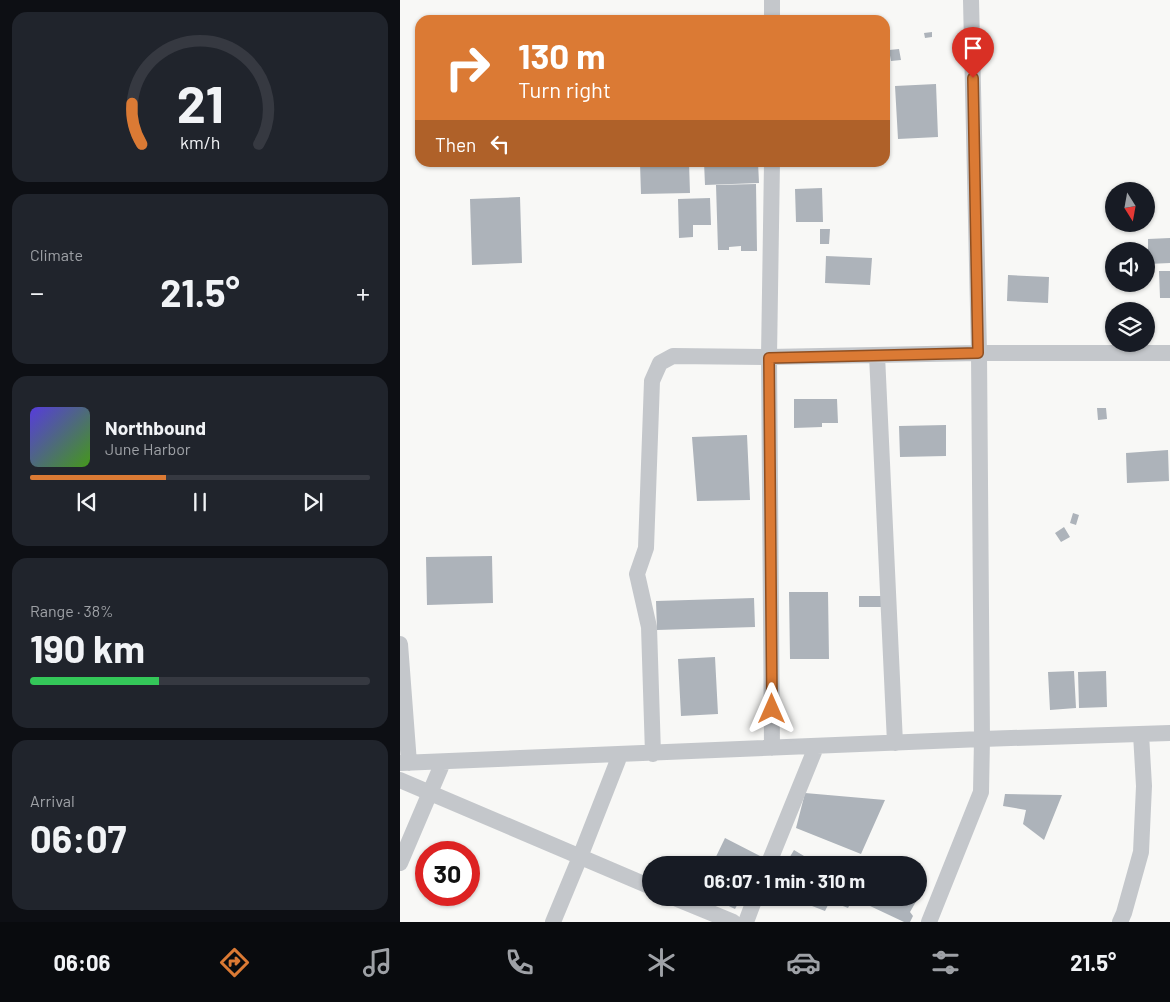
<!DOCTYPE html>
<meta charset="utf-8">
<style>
body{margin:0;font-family:Barlow,sans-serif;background:#20242c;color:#f1f3f6;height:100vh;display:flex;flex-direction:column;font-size:19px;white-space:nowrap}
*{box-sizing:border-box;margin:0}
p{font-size:16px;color:#9ea1a6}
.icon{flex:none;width:28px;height:28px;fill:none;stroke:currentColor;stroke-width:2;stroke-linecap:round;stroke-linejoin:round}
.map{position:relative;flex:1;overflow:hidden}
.sheet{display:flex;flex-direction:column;gap:12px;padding:12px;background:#0d0f14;width:400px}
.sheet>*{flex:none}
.guide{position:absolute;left:15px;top:15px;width:475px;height:152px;border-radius:15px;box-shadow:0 1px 4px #0004;background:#db7a34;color:#fff;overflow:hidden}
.needle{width:32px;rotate:169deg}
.tools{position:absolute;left:705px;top:182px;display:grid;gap:10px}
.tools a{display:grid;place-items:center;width:50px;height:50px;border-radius:50%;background:#171b24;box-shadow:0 1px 4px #0004;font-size:25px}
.speed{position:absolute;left:15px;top:841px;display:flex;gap:10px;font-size:25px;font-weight:700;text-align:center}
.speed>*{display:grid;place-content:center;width:65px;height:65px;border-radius:50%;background:#171b24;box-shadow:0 1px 4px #0004;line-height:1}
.speed .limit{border:8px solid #d22;background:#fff;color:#111}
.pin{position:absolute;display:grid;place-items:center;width:42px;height:42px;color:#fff;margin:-51px -21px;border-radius:50% 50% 50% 0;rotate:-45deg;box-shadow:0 0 5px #0007}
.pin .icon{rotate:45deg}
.me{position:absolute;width:55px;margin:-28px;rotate:0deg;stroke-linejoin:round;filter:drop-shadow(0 0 4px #0008)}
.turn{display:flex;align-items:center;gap:18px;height:105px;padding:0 20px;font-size:22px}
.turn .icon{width:65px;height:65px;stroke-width:2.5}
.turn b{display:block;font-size:35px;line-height:42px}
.then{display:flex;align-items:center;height:48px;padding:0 20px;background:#0003;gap:10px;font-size:19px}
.big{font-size:38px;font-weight:700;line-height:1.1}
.sheet .card{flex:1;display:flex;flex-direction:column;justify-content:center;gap:8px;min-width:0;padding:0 18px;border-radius:15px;background:#20242c}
.sheet .dial{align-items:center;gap:0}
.dial svg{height:130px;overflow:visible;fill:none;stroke:#363941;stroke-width:7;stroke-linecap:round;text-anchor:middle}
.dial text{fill:#f1f3f6;stroke:none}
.song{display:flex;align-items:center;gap:15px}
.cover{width:60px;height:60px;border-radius:8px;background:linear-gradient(135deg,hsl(250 70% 55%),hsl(100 70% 35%))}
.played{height:5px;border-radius:2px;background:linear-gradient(90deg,#db7a34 40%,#363941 40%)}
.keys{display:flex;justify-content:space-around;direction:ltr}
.heat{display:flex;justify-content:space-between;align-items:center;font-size:28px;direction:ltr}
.charge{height:8px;border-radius:4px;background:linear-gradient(90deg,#34c759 38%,#363941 0)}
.trip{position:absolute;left:242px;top:856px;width:285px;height:50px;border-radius:25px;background:#171b24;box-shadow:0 1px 4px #0004;font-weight:700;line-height:50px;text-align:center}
.dock{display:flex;height:80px;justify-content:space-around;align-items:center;background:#090b0e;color:#9ea1a6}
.dock .icon{width:35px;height:35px}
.dock .active{color:#db7a34}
.dock b{font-size:22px;color:#f1f3f6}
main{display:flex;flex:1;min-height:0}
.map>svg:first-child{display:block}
</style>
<main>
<section class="sheet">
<div class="card dial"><svg viewBox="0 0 100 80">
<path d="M14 69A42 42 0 1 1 86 69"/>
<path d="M14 69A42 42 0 0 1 8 44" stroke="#db7a34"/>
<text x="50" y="56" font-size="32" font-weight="700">21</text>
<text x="50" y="72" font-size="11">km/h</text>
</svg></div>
<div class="card"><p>Climate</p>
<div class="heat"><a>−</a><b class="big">21.5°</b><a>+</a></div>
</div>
<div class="card">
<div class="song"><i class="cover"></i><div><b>Northbound</b><p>June Harbor</p></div></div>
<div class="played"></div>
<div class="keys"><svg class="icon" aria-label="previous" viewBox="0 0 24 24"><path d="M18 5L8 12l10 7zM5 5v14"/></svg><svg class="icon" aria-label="pause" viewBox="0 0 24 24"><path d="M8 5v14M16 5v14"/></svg><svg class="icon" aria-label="next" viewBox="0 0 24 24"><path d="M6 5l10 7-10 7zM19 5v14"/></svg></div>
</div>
<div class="card"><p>Range · 38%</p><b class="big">190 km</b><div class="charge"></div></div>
<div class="card"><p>Arrival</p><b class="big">06:07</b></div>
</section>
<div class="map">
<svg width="770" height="922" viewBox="0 0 770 922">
<rect width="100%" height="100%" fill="#f8f8f6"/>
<!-- building -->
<path fill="#adb3ba" d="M532,32v5l-7,1 -1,-5z
M499,49l2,11 -10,1 -2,-11z
M536,84l2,53 -40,2 -3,-53z
M289,162l1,31 -49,1 -1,-31z
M304,162h54l1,21 -54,2z
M356,184l1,67h-16v-5l-12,1v3h-11l-2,-65z
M422,188l1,34h-27l-1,-33z
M120,197l2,66 -50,2 -2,-66z
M310,198l1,27h-18v12l-14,1 -1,-39z
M420,229h10l-1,15h-9z
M770,238v25l-22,1v-25z
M426,256l46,2 -2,27 -45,-2z
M759,271h11v27h-10z
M608,275l41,2 -1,26 -41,-2z
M394,399h43l1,24h-16v4l-28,1z
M697,408h9l1,11 -9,1z
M546,425v31l-46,1 -1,-31z
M347,435l3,65 -53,1 -5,-64z
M768,450l1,31 -42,2 -1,-30z
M673,513l6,2 -3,10 -6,-2z
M664,527l6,10 -9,5 -6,-9z
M92,556l1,47 -66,2 -1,-48z
M389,592h39l1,67h-39z
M459,596h24v11h-24z
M354,598l1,29 -98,3 -1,-29z
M315,657l3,57 -37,2 -3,-57z
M674,671l2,37 -26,2 -2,-38z
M706,671l1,36 -28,1 -1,-36z
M405,793l80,7 -24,54 -65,-26z
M605,794l57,1 -18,45 -21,-16 3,-14 -23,-4z
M325,838l37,19 -4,8h-46z
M394,850l15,9 -4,6h-9l-8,-5z
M470,860l10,5h-12z
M312,898h29l-6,11z
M416,898h37l-5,10 -18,-7 -5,10 -13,-5z
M453,898h65l-8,14 3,4 -3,6h-6z"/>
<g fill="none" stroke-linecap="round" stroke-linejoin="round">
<!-- street -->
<path stroke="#c4c7cb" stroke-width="16" d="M372,0v20
M477,355l18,388
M0,644l9,119
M372,748l-3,-391 210,-4h191
M253,754l-4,-127 -12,-53 9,-26 6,-167 8,-18 13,-7 96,1 3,-195
M0,763l582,-24 188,-6
M0,780l251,107
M0,863l43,-101
M368,865l48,-118
M275,898l58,24
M153,922l27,-65 40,-102
M346,922l9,-24
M529,922l52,-130 1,-53 -3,-386 -8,-353
M720,922l4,-9 17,-61 3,-66 -3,-52"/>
</g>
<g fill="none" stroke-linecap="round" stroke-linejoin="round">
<defs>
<path id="route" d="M372,709l-3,-351 209,-5 -5,-275"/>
</defs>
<!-- route casing -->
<use href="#route" stroke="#8e4f22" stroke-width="12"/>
<!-- route -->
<use href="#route" stroke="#db7a34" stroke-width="9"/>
</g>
</svg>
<div class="tools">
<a><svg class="needle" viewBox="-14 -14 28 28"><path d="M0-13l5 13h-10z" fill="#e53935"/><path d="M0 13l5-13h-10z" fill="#9ea1a6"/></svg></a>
<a><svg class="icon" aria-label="sound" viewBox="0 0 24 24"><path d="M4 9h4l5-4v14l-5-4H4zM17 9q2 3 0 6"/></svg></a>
<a><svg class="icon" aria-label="layers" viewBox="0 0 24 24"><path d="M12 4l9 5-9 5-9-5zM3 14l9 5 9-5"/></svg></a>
</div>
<div class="speed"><div class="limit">30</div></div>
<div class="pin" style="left:573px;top:78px;background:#d93025"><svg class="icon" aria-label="arrive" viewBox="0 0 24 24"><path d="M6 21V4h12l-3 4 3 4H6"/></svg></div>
<svg class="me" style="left:372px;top:709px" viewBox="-20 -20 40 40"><path d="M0-17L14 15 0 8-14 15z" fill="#db7a34" stroke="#fff" stroke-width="4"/></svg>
<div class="trip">06:07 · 1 min · 310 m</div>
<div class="guide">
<div class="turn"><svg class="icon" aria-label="right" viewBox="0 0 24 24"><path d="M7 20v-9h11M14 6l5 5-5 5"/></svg><div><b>130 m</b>Turn right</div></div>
<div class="then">Then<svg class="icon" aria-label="left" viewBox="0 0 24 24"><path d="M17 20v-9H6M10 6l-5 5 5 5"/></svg></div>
</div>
</div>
</main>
<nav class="dock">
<b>06:06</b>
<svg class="icon active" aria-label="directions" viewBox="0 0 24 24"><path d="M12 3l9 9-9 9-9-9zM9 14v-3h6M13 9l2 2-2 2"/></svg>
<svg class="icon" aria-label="music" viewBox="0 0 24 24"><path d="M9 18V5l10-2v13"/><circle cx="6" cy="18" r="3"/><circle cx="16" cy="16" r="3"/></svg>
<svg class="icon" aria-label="phone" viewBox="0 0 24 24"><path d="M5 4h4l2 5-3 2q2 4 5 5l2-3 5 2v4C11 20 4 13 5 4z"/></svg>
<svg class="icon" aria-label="climate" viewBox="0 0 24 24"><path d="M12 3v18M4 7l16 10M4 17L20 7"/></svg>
<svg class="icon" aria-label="car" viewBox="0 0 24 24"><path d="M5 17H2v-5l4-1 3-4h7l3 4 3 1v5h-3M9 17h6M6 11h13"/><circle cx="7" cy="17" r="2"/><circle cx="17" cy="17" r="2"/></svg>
<svg class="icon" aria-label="filters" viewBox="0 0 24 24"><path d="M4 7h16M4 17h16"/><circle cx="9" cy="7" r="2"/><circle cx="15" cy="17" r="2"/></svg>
<b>21.5°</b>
</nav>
